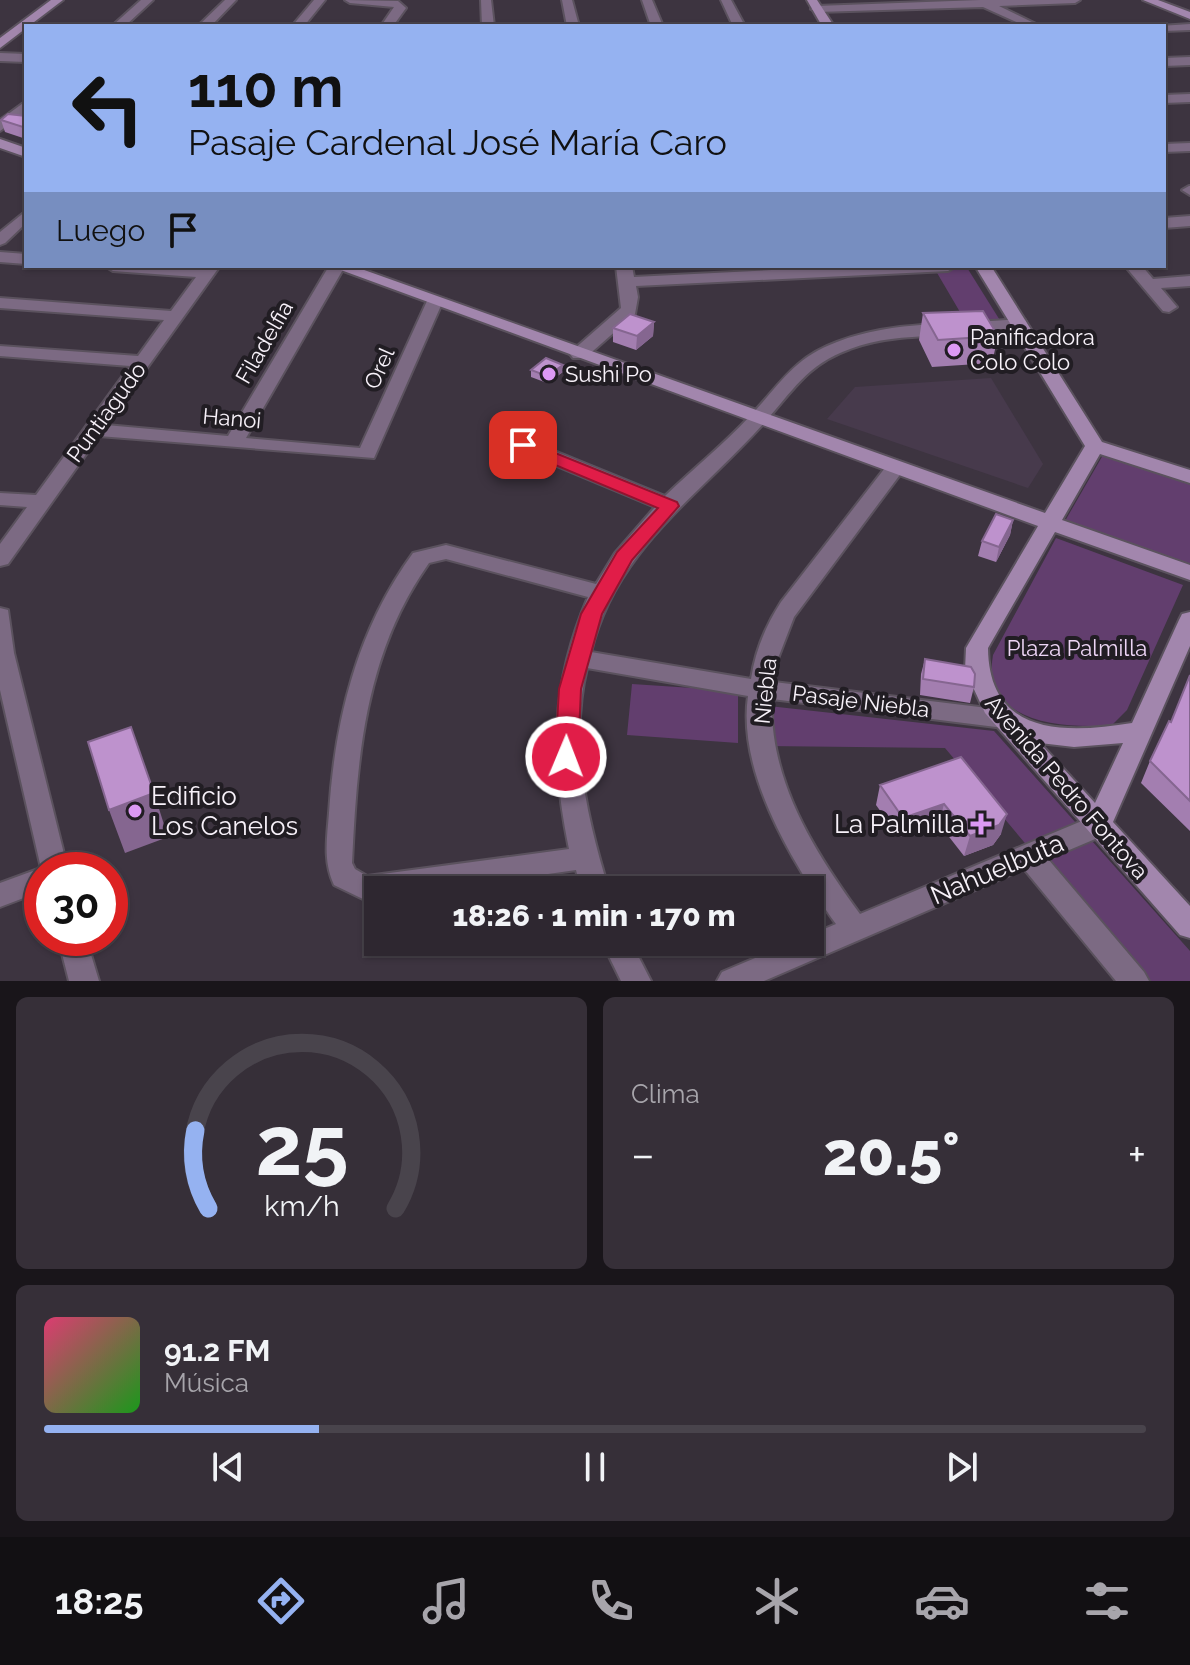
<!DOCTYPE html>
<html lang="es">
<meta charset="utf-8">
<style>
body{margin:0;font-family:Raleway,sans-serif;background:#362f38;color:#f1f3f6;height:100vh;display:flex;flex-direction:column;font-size:30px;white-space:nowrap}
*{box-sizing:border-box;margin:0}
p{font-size:26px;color:#a7a5ab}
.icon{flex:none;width:44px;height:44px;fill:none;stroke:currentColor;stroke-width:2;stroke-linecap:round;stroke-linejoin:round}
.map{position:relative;height:981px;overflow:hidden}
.side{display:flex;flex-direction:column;gap:16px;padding:16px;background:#19151a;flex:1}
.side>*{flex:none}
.guide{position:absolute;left:24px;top:24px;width:1142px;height:244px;border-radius:0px;box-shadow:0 2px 6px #0004,0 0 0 2px #49444c;background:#95b2f1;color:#111;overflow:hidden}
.speed{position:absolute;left:24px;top:852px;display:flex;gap:16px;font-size:40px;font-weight:700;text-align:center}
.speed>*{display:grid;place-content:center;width:104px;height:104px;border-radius:50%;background:#2e2730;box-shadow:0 2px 6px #0004,0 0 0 2px #49444c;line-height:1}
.speed .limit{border:12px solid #d22;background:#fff;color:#111}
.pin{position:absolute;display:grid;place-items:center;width:68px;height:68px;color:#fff;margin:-34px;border-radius:16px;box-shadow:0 4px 12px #0006}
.me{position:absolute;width:88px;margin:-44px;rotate:1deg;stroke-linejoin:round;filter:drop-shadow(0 0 6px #0008)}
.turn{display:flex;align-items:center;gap:28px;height:168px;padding:0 32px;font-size:36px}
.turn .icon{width:104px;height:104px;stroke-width:2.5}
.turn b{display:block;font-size:56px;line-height:68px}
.then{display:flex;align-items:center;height:76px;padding:0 32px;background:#0003;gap:16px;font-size:30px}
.big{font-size:60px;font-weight:800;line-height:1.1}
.side .widget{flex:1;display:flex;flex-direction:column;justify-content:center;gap:12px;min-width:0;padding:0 28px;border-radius:12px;background:#362f38}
.side .dial{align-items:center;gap:0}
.dial svg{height:208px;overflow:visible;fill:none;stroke:#49444c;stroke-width:7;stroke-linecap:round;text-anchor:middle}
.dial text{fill:#f1f3f6;stroke:none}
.song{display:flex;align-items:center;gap:24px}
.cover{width:96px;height:96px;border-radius:12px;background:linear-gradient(135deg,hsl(340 70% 55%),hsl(120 70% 35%))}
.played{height:8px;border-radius:4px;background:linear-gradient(90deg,#95b2f1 25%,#49444c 25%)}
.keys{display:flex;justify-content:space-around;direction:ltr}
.heat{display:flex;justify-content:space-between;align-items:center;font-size:44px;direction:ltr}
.side .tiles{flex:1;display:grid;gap:16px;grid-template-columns:1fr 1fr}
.widget:last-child{grid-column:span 2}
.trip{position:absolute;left:364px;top:876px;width:460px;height:80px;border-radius:0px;background:#2e2730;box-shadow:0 2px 6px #0004,0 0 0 2px #49444c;font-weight:800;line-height:80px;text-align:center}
.tabs{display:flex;height:128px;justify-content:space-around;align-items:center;background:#121013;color:#a7a5ab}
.tabs .icon{width:56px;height:56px}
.tabs .selected{color:#95b2f1}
.tabs b{font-size:36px;color:#f1f3f6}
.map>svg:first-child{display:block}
</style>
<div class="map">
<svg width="1190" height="981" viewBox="0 0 1190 981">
<rect width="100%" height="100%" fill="#3d3440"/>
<!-- built -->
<path fill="#473a4c" d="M991,378l52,86 -15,24 -201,-69 28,-32z"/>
<!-- green -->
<path fill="#623e6e" d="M933,266h33l35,56 -34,2z
M1103,455l87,28v82l-125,-44z
M1056,538l127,47 -56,125 -15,15c-49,4 -131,-2 -119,-70z
M632,684l106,7v52l-111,-8z
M760,705l234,26 196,220v30h-49l-196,-233 -179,-2z"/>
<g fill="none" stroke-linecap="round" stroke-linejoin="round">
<defs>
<path id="street" d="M141,0h12l-28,26h-13z
M225,0h11l-25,26h-13z
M314,0h11l-21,26h-12z
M345,0l53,1 8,7 -13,18h-12l13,-19 -44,-4z
M481,0h10l3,26h-12z
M562,0h10l7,26h-12z
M642,0h10l11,26h-12z
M721,0h10l14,26h-12z
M980,0h100l-5,3 -76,3 41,20h-15l-42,-19 -166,5 -6,-3 6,-3z
M1190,24v6l-26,1v-5h-4z
M0,53l26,1v8l-26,-1z
M1190,57v8l-26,1v-8z
M1190,94v8l-26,1v-8z
M26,101v11l-26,19v-11z
M1190,143v8l-26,1v-8z
M1189,186h1v9l-8,-5z
M26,211v12l-21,20 -5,2v-13z
M1190,216v10l-26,2v-10z
M0,252l26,2v10l-26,-2z
M105,266h115l-114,159 122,11 101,-170h16l-99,172 114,10 67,-147 8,-5 8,5 -69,157 -275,-22 -91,128 -8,2v-22l27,-37 -27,-2v-12l36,2 94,-129 -130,-10v-10l138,10 26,-36 -164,-12v-10l171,13 25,-34 -83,-6z
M616,266h16l2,11 218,-11h104l-8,5 -312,15 2,11 -3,17 -50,44h-12l-3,-4 3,-4 48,-42z
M1125,266h17l11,13 37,-3v10l-29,2 16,19 -8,5 -6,-1z
M1019,319l6,1 2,4 -2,4c-57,14 -119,0 -175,21 -43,15 -58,43 -86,74 -66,74 -149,127 -173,229l160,27c4,-27 15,-54 30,-77l107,-138h14l3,4 -3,4 -108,145 -17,44 -3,21 230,28 9,2 3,7 -3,7 -9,2 -232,-29c-3,81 42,152 88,215l229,-96 9,-3 9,3 4,8 -4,8 -59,25 96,113 5,9h-33l-92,-112 -260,112h-47l5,-9 71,-30h17v-7l26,-11c-43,-60 -99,-152 -88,-228l-161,-28c-18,74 0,151 22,222h-28l-5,-20 -141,20h-57v8l-13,2 -31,-15c-11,-24 -7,-46 -5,-72 6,-94 28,-183 84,-260l33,-8 150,39 19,-31 40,-46 -139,-58 -3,-4 3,-4h14l135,55c28,-27 58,-51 85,-80 30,-31 43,-58 87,-74 57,-22 122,-17 182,-23zM446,559l142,38c-37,87 -38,159 -19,252l-202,27 -12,-7 -3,-6c5,-106 13,-210 77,-300z
M0,608l8,2 6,43 54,217h-26v21l-42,16v-24l41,-15 -41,-178z
M58,938h28l13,43h-30z
M602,942h29l20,39h-30z"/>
<path id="secondary" d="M51,0h12l-63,48v-10z
M807,0h10l17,26h-12z
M1143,0h15l32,12v7z
M0,139l26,9v9l-26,-9z
M330,266h23l692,247 40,-67 -110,-180h16l111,176 88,28v13l-90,-29 -38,66 128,45v15l-135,-48 -67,116c1,88 77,86 144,75l47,-103 3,-6 8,-2v34l-77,176 77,84v32l-10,-3 -195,-222 -20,-43 1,-22 72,-122zM1040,743l34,4 49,-4 -28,60z"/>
</defs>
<!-- street casing -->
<use href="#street" stroke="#5b525e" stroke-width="4"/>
<!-- secondary casing -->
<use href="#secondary" stroke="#5b525e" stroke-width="4"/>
<!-- street -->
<use href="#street" fill="#7c6a83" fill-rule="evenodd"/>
<!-- secondary -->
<use href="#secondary" fill="#a286ad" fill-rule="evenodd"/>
</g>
<!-- wall -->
<path fill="#a37eb0" d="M26,116v23l-21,-7 -4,-12z
M923,313l75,23 -6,27 -60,4 -13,-27z
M654,322l-1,14 -17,14 -23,-8v-14z
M563,365v7l-16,11 -16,-6v-7z
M1013,520l-3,15 -14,27 -18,-6 4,-15z
M925,659l49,28 -4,16 -50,-8 1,-21z
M1190,675v156l-49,-48 9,-22 21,-39z
M961,757l40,77 -8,11 -29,11 -25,-32 -40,13 -23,-32 4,-20z"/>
<!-- shaded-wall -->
<path fill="#856690" d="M654,322l-1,14 -17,14 1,-14z
M563,365v7l-16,11v-7z
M1013,520l-3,15 -14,27 3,-15z
M154,793l14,44 -43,16 -16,-43z
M944,804l-5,20 -40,13 4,-19z
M1007,814l-6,20 -8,11 -29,11 6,-20z"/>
<!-- building -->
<path fill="#be92cd" stroke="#856690" stroke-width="2" d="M8,114l18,2v12l-25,-8z
M983,311l15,25 -60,4 -15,-27z
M630,314l24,8 -17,14 -24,-8z
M546,358l17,7 -16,11 -16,-6z
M996,514l17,6 -14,27 -17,-6z
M925,659l46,8 4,7 -1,13 -51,-8z
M1190,675v126l-40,-40 19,-40 2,1z
M131,727l23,66 -45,17 -21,-68z
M961,757l46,57 -8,11 -29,11 -26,-32 -41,14 -23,-33z"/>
<!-- route -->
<path fill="#e11d48" stroke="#92132f" stroke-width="2" d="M523,440l154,62 2,4 -47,54 -30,54 -21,75 -3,68 -4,6 -8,3 -8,-3 -3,-6 4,-68 22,-75 36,-62 41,-44 -141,-59 -3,-4z"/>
<!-- markers -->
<g fill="#dc99f4" stroke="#211d23" stroke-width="3">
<circle cx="954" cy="350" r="8"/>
<circle cx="549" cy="374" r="8"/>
<circle cx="135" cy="811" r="8"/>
<path d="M977 812h8v8h8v8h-8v8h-8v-8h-8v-8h8z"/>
</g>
<g text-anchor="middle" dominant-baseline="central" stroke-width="8" stroke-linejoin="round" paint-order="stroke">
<!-- poi labels -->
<g font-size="22" fill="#f7f1f9" stroke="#211d23" text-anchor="start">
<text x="970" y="337">Panificadora<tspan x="970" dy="25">Colo Colo</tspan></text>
<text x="565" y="374">Sushi Po</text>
</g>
<!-- street labels -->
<g font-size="22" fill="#f7f1f9" stroke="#211d23">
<text transform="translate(264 342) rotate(-60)">Filadelfia</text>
<text transform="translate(379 368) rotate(-66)">Orel</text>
<text transform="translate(106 412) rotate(-54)">Puntiagudo</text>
<text transform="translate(232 418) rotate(5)">Hanoi</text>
<text transform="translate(765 691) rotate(-84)">Niebla</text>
<text transform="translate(861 701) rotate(7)">Pasaje Niebla</text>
<text transform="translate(1067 787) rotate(49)">Avenida Pedro Fontova</text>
</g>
<!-- park labels -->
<g font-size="22" fill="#edd5f5" stroke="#211d23">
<text x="1077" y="648">Plaza Palmilla</text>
</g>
<!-- near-poi labels -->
<g font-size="26" fill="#f7f1f9" stroke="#211d23" text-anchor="start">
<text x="151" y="796">Edificio<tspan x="151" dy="30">Los Canelos</tspan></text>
<text x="965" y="824" text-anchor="end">La Palmilla</text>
</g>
<!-- near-street labels -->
<g font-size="26" fill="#f7f1f9" stroke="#211d23">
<text transform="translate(997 869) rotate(-23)">Nahuelbuta</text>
</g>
</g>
</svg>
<div class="speed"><div class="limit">30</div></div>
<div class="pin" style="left:523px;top:445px;background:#d93025"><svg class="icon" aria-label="arrive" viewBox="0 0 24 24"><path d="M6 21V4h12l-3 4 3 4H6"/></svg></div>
<svg class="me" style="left:566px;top:757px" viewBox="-20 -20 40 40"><circle r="17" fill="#e11d48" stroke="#fff" stroke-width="3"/><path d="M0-11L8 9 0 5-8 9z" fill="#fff"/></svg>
<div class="trip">18:26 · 1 min · 170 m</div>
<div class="guide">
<div class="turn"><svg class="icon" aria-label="left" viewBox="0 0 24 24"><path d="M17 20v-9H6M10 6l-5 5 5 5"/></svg><div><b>110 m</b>Pasaje Cardenal José María Caro</div></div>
<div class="then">Luego<svg class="icon" aria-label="arrive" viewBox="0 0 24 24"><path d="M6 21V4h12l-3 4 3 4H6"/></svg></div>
</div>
</div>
<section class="side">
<div class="tiles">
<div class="widget dial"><svg viewBox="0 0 100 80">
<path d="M14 69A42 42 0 1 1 86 69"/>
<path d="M14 69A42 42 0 0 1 9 39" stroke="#95b2f1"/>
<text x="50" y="56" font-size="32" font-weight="700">25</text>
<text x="50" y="72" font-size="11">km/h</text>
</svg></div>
<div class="widget"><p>Clima</p>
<div class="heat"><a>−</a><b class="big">20.5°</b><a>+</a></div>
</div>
<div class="widget">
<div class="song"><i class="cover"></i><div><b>91.2 FM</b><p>Música</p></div></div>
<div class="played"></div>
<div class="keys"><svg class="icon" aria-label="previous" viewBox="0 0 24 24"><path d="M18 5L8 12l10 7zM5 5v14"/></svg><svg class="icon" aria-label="pause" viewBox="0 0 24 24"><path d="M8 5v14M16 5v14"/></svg><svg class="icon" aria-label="next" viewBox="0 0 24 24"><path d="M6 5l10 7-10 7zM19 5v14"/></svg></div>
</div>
</div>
</section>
<nav class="tabs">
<b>18:25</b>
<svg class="icon selected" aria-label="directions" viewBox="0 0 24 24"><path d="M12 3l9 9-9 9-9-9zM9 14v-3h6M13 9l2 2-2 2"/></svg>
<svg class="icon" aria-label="music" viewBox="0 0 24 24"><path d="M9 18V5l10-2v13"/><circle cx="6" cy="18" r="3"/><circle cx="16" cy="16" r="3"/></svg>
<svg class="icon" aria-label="phone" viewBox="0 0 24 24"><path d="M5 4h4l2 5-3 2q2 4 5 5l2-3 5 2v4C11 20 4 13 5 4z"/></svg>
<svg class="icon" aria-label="climate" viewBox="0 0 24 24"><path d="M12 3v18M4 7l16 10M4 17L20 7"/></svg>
<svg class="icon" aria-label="car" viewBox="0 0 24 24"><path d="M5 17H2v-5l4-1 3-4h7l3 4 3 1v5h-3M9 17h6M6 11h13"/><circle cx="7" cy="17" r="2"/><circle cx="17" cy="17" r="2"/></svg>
<svg class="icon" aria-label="filters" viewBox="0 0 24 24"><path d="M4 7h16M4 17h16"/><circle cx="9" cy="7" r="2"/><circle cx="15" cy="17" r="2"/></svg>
</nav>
